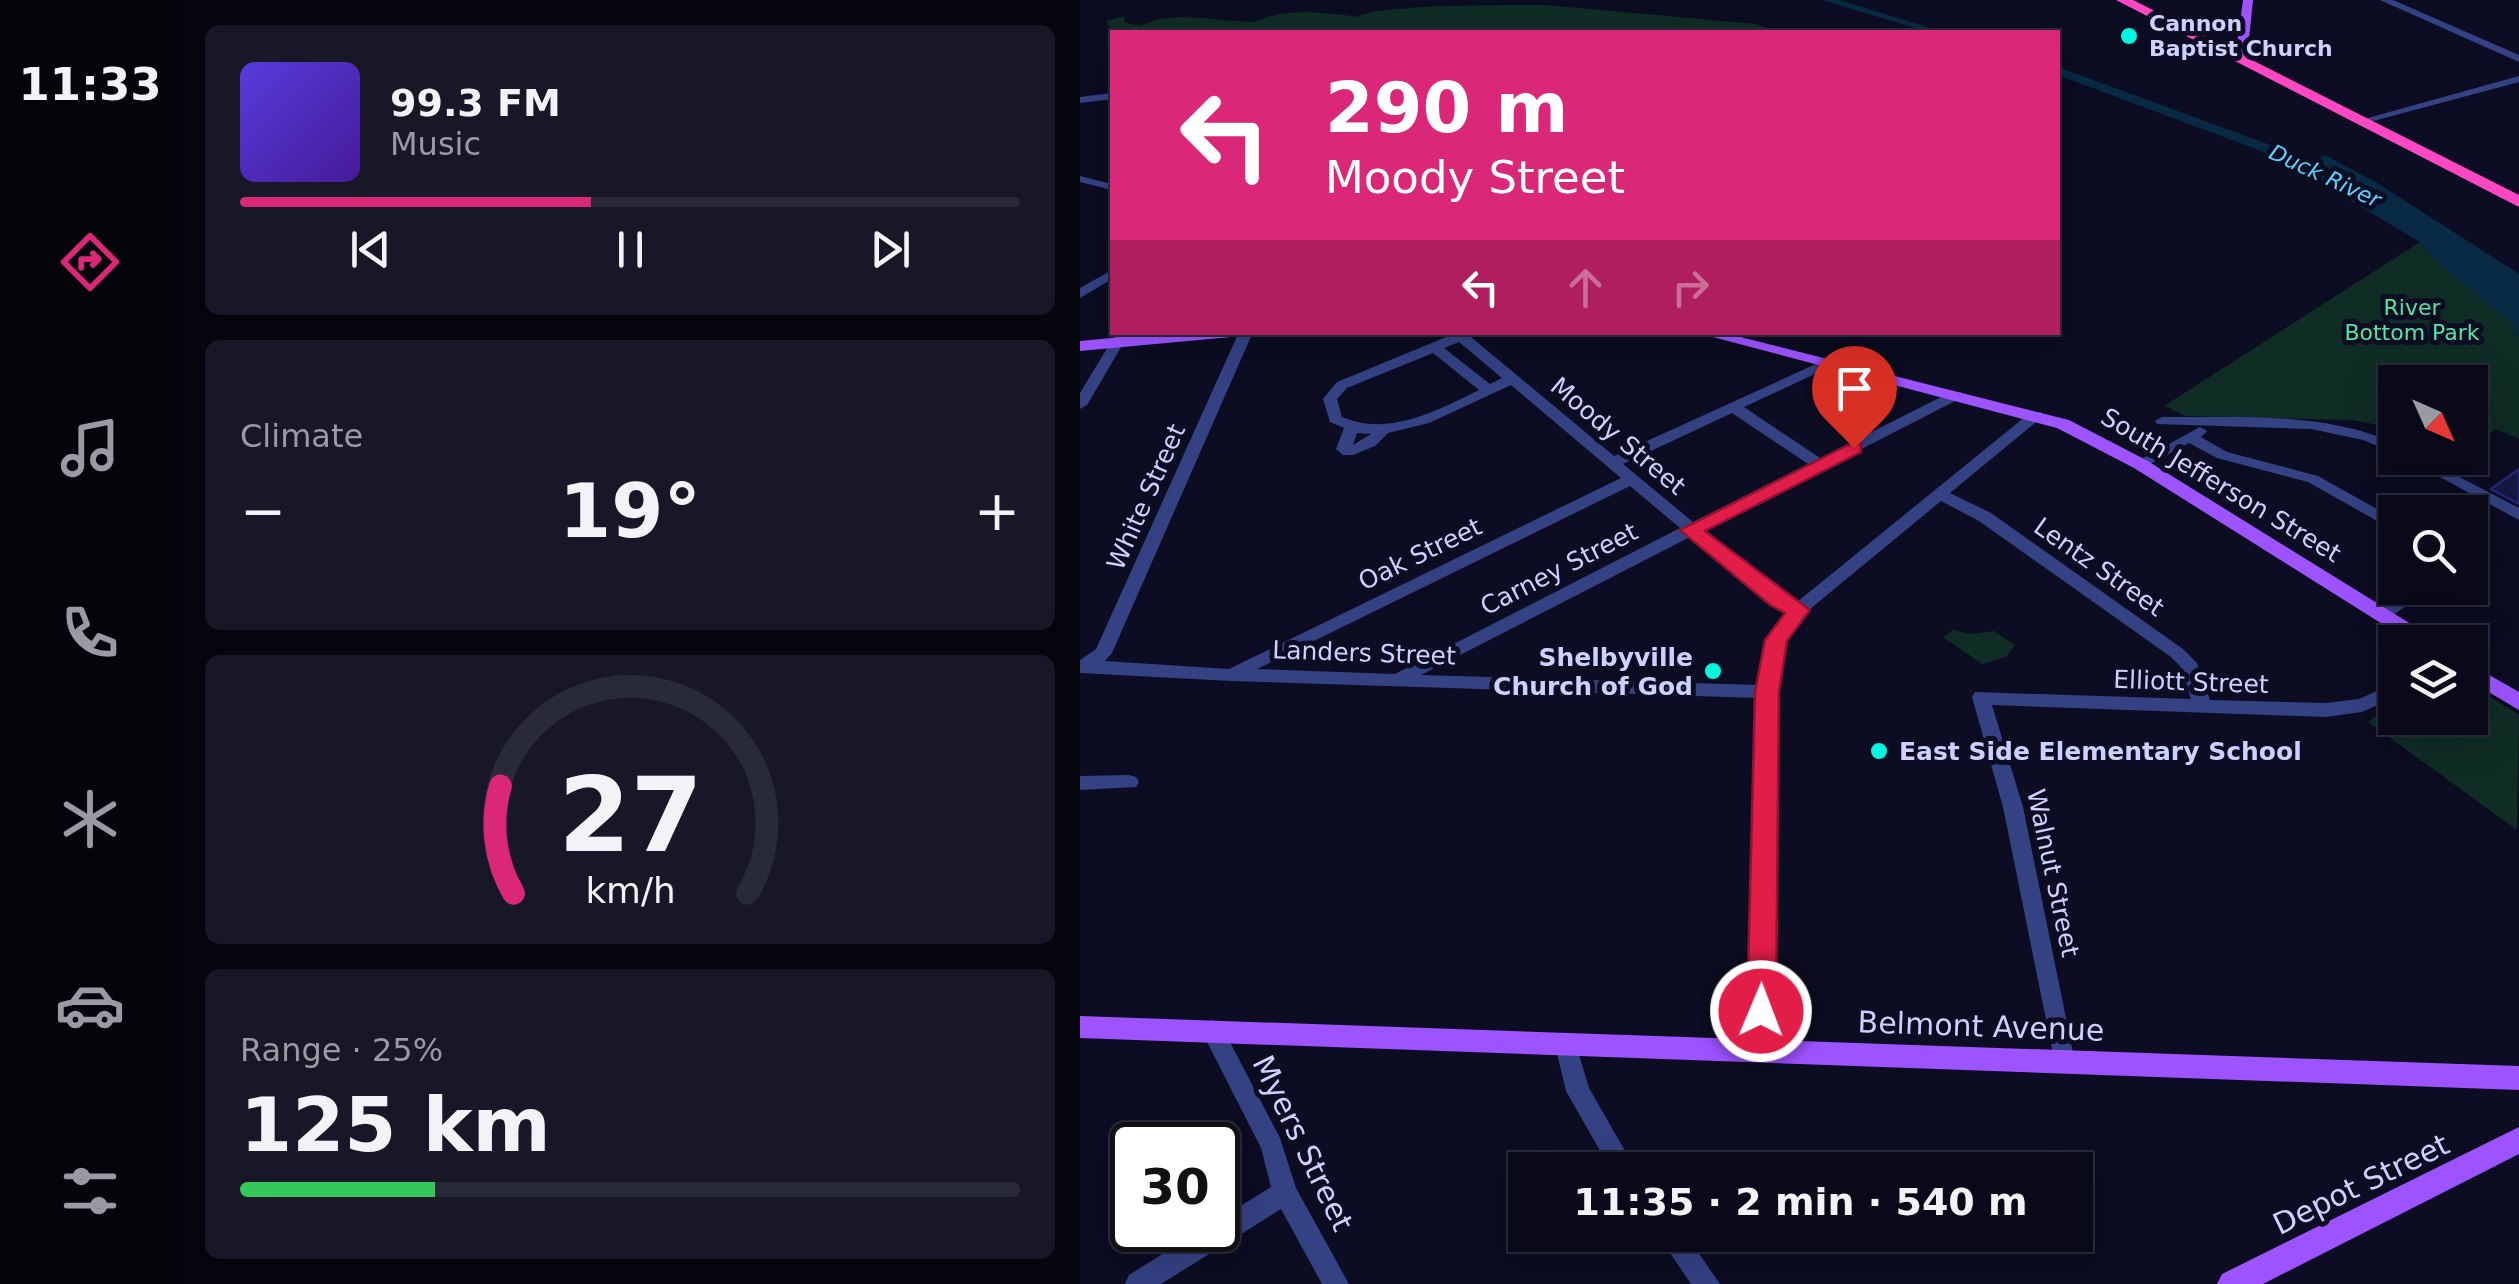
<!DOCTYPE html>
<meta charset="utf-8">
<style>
body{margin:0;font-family:"DejaVu Sans",sans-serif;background:#171727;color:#f1f3f6;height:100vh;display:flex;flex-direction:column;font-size:38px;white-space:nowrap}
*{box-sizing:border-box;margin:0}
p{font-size:32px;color:#999aa2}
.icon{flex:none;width:55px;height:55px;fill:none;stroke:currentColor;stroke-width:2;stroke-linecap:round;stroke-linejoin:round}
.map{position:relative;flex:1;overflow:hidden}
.details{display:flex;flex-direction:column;gap:25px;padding:25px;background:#05050e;width:900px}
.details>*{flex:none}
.hud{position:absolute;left:30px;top:30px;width:950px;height:305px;border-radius:0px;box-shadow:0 10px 40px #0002,0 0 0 2px #292a39;background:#db2777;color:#fff;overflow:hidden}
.needle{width:65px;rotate:135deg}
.buttons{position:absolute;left:1298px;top:365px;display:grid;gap:20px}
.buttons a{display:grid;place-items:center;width:110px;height:110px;border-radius:0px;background:#09091a;box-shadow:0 10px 40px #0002,0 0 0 2px #292a39;font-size:50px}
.speed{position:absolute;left:30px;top:1122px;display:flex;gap:20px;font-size:50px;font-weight:700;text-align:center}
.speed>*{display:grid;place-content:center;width:130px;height:130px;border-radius:50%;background:#09091a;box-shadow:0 10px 40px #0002,0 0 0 2px #292a39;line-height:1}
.speed .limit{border:5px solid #111;border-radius:15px;background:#fff;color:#111}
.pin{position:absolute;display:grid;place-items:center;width:85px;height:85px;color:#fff;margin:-102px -42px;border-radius:50% 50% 50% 0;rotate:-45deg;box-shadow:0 0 10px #0007}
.pin .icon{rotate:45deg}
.me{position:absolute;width:110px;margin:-55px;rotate:1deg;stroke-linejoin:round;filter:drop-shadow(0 0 8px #0008)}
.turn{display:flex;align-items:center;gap:35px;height:210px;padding:0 50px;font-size:45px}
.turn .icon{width:130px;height:130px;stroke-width:2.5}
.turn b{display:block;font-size:70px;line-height:85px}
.lanes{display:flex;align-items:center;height:95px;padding:0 50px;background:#0003;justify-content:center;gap:50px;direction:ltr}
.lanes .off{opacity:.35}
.big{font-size:75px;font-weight:800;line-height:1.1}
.details .tile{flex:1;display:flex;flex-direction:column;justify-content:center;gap:15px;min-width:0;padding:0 35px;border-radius:15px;background:#171727}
.details .dial{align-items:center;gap:0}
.dial svg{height:260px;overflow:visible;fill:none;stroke:#292a39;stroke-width:7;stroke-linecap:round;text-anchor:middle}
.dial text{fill:#f1f3f6;stroke:none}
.song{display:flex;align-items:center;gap:30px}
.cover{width:120px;height:120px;border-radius:15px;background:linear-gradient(135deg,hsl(250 70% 55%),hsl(260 70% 35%))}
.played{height:10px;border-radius:5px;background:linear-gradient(90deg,#db2777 45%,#292a39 45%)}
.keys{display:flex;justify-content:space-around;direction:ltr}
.heat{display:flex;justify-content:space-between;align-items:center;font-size:55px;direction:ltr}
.charge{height:15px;border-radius:8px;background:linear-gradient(90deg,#34c759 25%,#292a39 0)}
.trip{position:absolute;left:428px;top:1152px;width:585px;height:100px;border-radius:0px;background:#09091a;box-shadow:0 10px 40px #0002,0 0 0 2px #292a39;font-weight:800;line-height:100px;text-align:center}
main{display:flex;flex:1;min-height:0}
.menu{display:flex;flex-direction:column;width:180px;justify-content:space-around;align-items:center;background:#04040a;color:#999aa2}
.menu .icon{width:70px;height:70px}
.menu .on{color:#db2777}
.menu b{font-size:45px;color:#f1f3f6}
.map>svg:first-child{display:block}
</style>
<main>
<nav class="menu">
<b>11:33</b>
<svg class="icon on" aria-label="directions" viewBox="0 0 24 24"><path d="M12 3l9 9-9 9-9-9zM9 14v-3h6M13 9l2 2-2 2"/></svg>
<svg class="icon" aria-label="music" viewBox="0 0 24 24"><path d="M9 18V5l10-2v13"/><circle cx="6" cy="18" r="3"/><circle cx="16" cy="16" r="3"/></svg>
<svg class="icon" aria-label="phone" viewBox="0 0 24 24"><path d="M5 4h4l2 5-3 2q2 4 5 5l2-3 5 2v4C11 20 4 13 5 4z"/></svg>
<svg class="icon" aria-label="climate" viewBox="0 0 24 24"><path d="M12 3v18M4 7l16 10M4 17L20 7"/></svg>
<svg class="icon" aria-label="car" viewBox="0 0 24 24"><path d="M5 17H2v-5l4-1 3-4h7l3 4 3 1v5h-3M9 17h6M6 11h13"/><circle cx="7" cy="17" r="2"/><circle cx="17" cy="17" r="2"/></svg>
<svg class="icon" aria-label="filters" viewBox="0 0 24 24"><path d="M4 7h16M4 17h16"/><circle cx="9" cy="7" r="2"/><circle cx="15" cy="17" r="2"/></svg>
</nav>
<section class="details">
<div class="tile">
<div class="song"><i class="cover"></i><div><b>99.3 FM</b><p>Music</p></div></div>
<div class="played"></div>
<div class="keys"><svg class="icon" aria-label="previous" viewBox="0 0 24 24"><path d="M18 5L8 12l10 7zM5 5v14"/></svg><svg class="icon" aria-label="pause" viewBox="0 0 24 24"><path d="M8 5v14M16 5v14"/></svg><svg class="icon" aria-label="next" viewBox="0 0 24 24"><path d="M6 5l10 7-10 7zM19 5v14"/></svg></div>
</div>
<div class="tile"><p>Climate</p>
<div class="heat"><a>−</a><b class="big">19°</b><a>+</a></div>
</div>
<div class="tile dial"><svg viewBox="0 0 100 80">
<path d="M14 69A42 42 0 1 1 86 69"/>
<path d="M14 69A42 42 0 0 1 10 36" stroke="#db2777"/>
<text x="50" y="56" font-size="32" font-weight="700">27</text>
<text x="50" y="72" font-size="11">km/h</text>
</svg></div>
<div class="tile"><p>Range · 25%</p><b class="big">125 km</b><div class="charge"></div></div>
</section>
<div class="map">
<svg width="1439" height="1284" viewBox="0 0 1439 1284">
<rect width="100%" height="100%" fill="#0c0c22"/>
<!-- green -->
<path fill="#0f2c25" d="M466,5l210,19 22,8h-654l-13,-3 -5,-8 19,-5 -1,6 16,4c33,-17 79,-4 115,-4 29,-15 72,-9 103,-5 13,-13 160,-12 188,-12z
M1340,242l15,19 82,65 -4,9h6v104l-23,-10 -21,15 -5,-1v-61h-75v46l-44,-8 -165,-4 -22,-10z
M873,630l19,4 22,-3 21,14 -9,12 -24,7 -39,-27z
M1390,684l49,31 -2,115 -149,-108 27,-18v14h75z"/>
<!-- water -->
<path fill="#082a44" d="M1245,155l52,28 142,91v61l-8,-1 5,-8 -81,-65 -15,-19 -74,-44 -57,-26z"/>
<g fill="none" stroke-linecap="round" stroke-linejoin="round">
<!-- river -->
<path fill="#082a44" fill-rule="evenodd" d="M742,0h17l105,32h-16z
M978,67l256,94 24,15 -12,3 -22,-12 -246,-92z"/>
</g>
<!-- building -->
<path fill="#171744" stroke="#272771" stroke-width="2.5" d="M1439,469v35l-28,-15z"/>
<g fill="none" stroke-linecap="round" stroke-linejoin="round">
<!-- minor -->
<path fill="#344183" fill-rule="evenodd" d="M1300,0h13l126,55v7z
M1439,76v6l-157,42 -5,-3z
M32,93v6l-32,4v-6z
M0,176l32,8v6l-32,-8z
M32,270v9l-32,19v-10z
M37,332h13l-43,73 -7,4v-16z
M159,332h14l-141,321 -7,8 124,8 392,-191 -110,-93 -82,38 -41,10 -13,13 -22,9h-10l-7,-6 8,-21 -14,-6 -7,-23 14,-17 114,-47 -1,-3h15l149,124 213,-97 5,1v6l-88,41 76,51 131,-66h10v6l-258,132 81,66 13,6 234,-190h10v6l-91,75 41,20 192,136 14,14 13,37 116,3 33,-4 36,-16v14l-33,15 -36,5 -334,-12 31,102 52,255 -3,7 -8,3 -8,-3 -53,-262 -31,-110 3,-5 216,7 -11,-33 -9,-9 -192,-136 -38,-20 -137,113 -19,27 -9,51 -4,359 -3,7 -8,3 -8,-3 -3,-7 8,-353 -527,-17 -151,-8v-13l16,-11zM379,342l43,36 -12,6 -46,-36zM353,353l46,37c-43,21 -90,47 -137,27l-5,-18 10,-11zM652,413l76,51 -115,58 -70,-58zM277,433l14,1 -18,11zM550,486l50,42 -285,146 -138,-5zM610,537l82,67 16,8 -21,28 -8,45 -338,-10z
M1082,417c79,1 159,-6 233,26v10l-32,-13 -52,-11 -154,-5 -2,-3z
M1120,427l7,4 -6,6 26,15 91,24 77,43v12l-87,-49 -91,-24 -28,-15 -44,24h-10l-3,-3z
M1325,458h18l96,50v12z
M1331,588h19l-42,31h-12l-3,-4 3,-4z
M49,775l7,2 3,5 -3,5 -56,3v-14z
M132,1020l8,3 60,115 16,50 53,96h-27l-41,-75 -120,75h-36l4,-9 72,-45h17v-10l53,-33 -10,-39 -60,-118 3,-7z
M486,1035l8,3 15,50 47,82h-25l-45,-79 -11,-46 3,-7z
M578,1235h28l34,49h-29z"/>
<!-- major -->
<path fill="#9d53ff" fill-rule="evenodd" d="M1163,0h10l-6,59 -6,3 -6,-3z
M95,332h63l-7,5 -151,14v-10z
M614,332h27l348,88 77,40 286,177 3,5h-24l-277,-174 -77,-40z
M1390,664l49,28v18l-49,-29z
M0,1016l1439,50v24l-1439,-52z
M1439,1127v27l-256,130h-46l5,-10z"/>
<!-- highway -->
<path fill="#ff47c4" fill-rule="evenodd" d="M1036,0h17l386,195v12z"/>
</g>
<!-- route -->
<path fill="#e11d48" stroke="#92132f" stroke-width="2.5" d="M774,442l7,2v8l-156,79 105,79 -23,31 -8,51 -3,319 -5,9 -10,4 -10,-4 -4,-9 8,-319 10,-52 20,-27 -15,-8 -90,-75z"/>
<!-- markers -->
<g fill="#00f7df" stroke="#0c0c22" stroke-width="4">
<circle cx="1049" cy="36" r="10"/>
<circle cx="633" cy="671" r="10"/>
<circle cx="799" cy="751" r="10"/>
</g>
<g text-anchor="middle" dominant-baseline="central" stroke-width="10" stroke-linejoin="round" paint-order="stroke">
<!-- far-poi labels -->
<g font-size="22" font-weight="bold" fill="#ccd1ff" stroke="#0c0c22" text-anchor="start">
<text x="1069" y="23">Cannon<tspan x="1069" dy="25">Baptist Church</tspan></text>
</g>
<!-- far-water labels -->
<g font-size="22" font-style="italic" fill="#5ad4ff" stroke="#0c0c22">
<text transform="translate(1245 176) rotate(25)">Duck River</text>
</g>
<!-- far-park labels -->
<g font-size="22" fill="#52e6a3" stroke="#0c0c22">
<text x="1332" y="307">River<tspan x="1332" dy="25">Bottom Park</tspan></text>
</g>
<!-- street labels -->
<g font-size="25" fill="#ccd1ff" stroke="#0c0c22">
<text transform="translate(538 436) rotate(40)">Moody Street</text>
<text transform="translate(1141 485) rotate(31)">South Jefferson Street</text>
<text transform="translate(66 497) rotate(-66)">White Street</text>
<text transform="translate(340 554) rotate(-26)">Oak Street</text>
<text transform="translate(1019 567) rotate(35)">Lentz Street</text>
<text transform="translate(479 569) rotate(-27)">Carney Street</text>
<text transform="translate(284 653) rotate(2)">Landers Street</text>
<text transform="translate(1111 682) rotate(2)">Elliott Street</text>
<text transform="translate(973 873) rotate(78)">Walnut Street</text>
</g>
<!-- poi labels -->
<g font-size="25" font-weight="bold" fill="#ccd1ff" stroke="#0c0c22" text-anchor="end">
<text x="613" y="657">Shelbyville<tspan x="613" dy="29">Church of God</tspan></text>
<text x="819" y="751" text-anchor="start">East Side Elementary School</text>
</g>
<!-- near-street labels -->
<g font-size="30" fill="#ccd1ff" stroke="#0c0c22">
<text transform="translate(901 1026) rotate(2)">Belmont Avenue</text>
<text transform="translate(223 1143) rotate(64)">Myers Street</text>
<text transform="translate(1281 1184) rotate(-26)">Depot Street</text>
</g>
</g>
</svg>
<div class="buttons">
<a><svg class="needle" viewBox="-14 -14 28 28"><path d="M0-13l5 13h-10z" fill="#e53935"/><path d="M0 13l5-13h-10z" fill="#999aa2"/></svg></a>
<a><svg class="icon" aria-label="search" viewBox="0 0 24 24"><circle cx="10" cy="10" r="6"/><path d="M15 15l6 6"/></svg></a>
<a><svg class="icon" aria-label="layers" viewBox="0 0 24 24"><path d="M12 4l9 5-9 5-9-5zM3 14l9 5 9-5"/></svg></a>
</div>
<div class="speed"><div class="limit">30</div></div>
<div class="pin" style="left:774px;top:448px;background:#d93025"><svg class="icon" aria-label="arrive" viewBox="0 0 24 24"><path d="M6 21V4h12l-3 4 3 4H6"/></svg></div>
<svg class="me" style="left:681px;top:1011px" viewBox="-20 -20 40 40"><circle r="17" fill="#e11d48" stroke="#fff" stroke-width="3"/><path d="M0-11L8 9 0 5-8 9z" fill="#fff"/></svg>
<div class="trip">11:35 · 2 min · 540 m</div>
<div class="hud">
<div class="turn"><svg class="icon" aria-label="left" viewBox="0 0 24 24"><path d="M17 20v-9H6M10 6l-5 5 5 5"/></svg><div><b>290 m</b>Moody Street</div></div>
<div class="lanes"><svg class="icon" aria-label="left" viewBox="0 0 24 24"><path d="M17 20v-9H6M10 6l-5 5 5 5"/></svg><svg class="icon off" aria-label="ahead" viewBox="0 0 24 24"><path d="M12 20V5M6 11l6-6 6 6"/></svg><svg class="icon off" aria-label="right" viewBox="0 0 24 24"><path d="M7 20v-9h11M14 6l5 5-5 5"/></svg></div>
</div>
</div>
</main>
